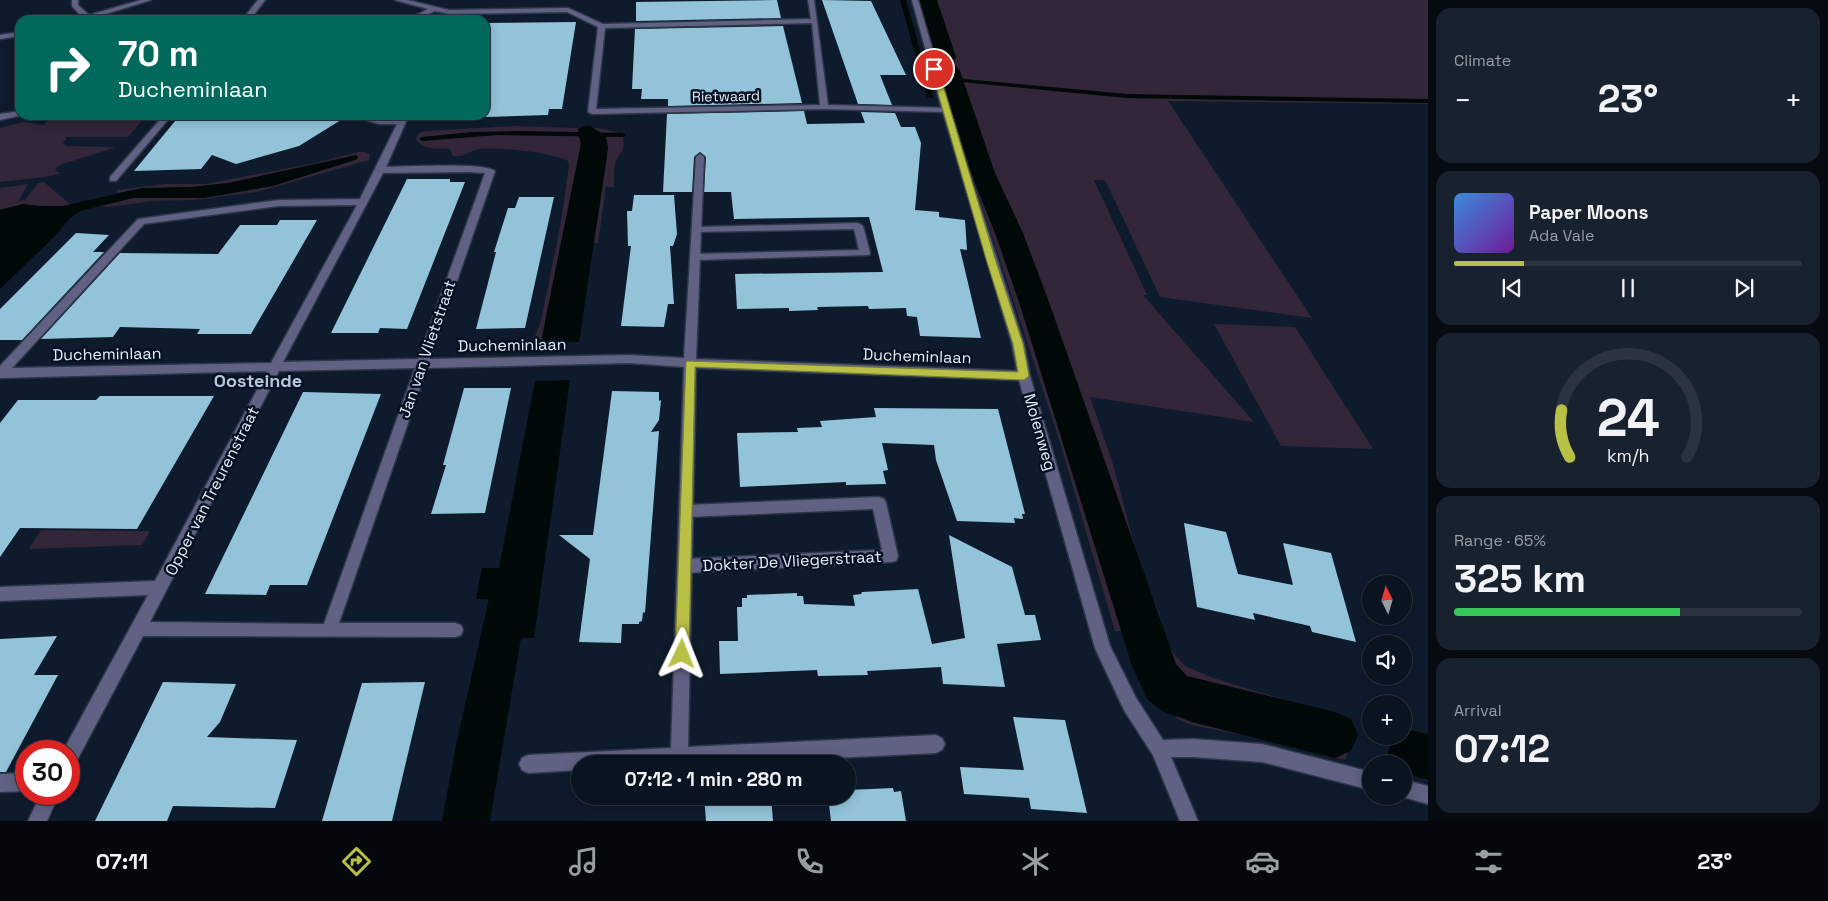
<!DOCTYPE html>
<meta charset="utf-8">
<style>
body{margin:0;font-family:"Space Grotesk",sans-serif;background:#18212e;color:#f1f3f6;height:100vh;display:flex;flex-direction:column;font-size:19px;white-space:nowrap}
*{box-sizing:border-box;margin:0}
p{font-size:16px;color:#999ea5}
.icon{flex:none;width:28px;height:28px;fill:none;stroke:currentColor;stroke-width:2;stroke-linecap:round;stroke-linejoin:round}
.map{position:relative;flex:1;overflow:hidden}
.drawer{display:flex;flex-direction:column;gap:8px;padding:8px;background:#060b12;width:400px}
.drawer>*{flex:none}
.top-card{position:absolute;left:15px;top:15px;width:475px;height:105px;border-radius:15px;box-shadow:0 2px 12px #0003,0 0 0 1px #2a333f;background:#00695c;color:#fff;overflow:hidden}
.needle{width:32px;rotate:355deg}
.buttons{position:absolute;left:1362px;top:575px;display:grid;gap:10px}
.buttons a{display:grid;place-items:center;width:50px;height:50px;border-radius:50%;background:#0a1421;box-shadow:0 2px 12px #0003,0 0 0 1px #2a333f;font-size:25px}
.speed{position:absolute;left:15px;top:740px;display:flex;gap:10px;font-size:25px;font-weight:700;text-align:center}
.speed>*{display:grid;place-content:center;width:65px;height:65px;border-radius:50%;background:#0a1421;box-shadow:0 2px 12px #0003,0 0 0 1px #2a333f;line-height:1}
.speed .limit{border:8px solid #d22;background:#fff;color:#111}
.pin{position:absolute;display:grid;place-items:center;width:42px;height:42px;color:#fff;margin:-21px;border:2px solid #fff;border-radius:50%;box-shadow:0 1px 5px #0007}
.me{position:absolute;width:55px;margin:-28px;rotate:2deg;stroke-linejoin:round;filter:drop-shadow(0 0 4px #0008)}
.turn{display:flex;align-items:center;gap:18px;height:105px;padding:0 20px;font-size:22px}
.turn .icon{width:65px;height:65px;stroke-width:2.5}
.turn b{display:block;font-size:35px;line-height:42px}
.big{font-size:38px;font-weight:700;line-height:1.1}
.drawer .card{flex:1;display:flex;flex-direction:column;justify-content:center;gap:8px;min-width:0;padding:0 18px;border-radius:15px;background:#18212e}
.drawer .dial{align-items:center;gap:0}
.dial svg{height:130px;overflow:visible;fill:none;stroke:#2a333f;stroke-width:7;stroke-linecap:round;text-anchor:middle}
.dial text{fill:#f1f3f6;stroke:none}
.song{display:flex;align-items:center;gap:15px}
.cover{width:60px;height:60px;border-radius:8px;background:linear-gradient(135deg,hsl(210 70% 55%),hsl(280 70% 35%))}
.played{height:5px;border-radius:2px;background:linear-gradient(90deg,#b9c046 20%,#2a333f 20%)}
.keys{display:flex;justify-content:space-around;direction:ltr}
.heat{display:flex;justify-content:space-between;align-items:center;font-size:28px;direction:ltr}
.charge{height:8px;border-radius:4px;background:linear-gradient(90deg,#34c759 65%,#2a333f 0)}
.trip{position:absolute;left:571px;top:755px;width:285px;height:50px;border-radius:25px;background:#0a1421;box-shadow:0 2px 12px #0003,0 0 0 1px #2a333f;font-weight:700;line-height:50px;text-align:center}
.dock{display:flex;height:80px;justify-content:space-around;align-items:center;background:#04080d;color:#999ea5}
.dock .icon{width:35px;height:35px}
.dock .on{color:#b9c046}
.dock b{font-size:22px;color:#f1f3f6}
main{display:flex;flex:1;min-height:0}
.map>svg:first-child{display:block}
</style>
<main>
<div class="map">
<svg width="1428" height="821" viewBox="0 0 1428 821">
<rect width="100%" height="100%" fill="#0e1b2c"/>
<!-- green -->
<path fill="#322638" d="M918,0h510v104l-260,-3 144,217 -152,-21 -55,-117h-11l53,115h-4l111,127 -164,-25 23,67 28,106 18,42 7,30 10,14 9,10 28,12 138,42 3,13 -9,27 -67,-18 -87,-17 -15,-7 -1,-15 -17,-5 -24,-67h-19l-57,-195 -110,-334z
M47,115h100l-19,22h-61l-4,6 3,3 50,1 -53,17 -6,3 -2,4 5,2 9,-2 -24,6 -45,5v-54l23,-6 21,3 3,-3z
M514,126l65,2 -1,7 3,9 -40,198 -8,-1 8,-20 20,-99 8,-57 -1,-4c-17,-9 -70,-14 -89,-12 -10,2 -16,9 -26,7l-3,-7c-11,-1 -28,2 -34,-10l2,-5 7,-3z
M592,127l25,5 6,6c2,16 -2,11 -7,23 -3,7 -2,18 -2,26h-8l-8,56h-4l13,-85 -2,-22z
M358,152h7l5,2 -1,6 -112,32 -63,8 -41,1 -45,6 -11,-1 36,-8h70l56,-10 99,-30 -7,-2c-47,13 -97,26 -145,30 -30,3 -59,0 -88,7l-2,-3 50,-6h39l110,-21z
M44,182l27,23c-25,4 -47,-4 -71,5v-22l28,-4 -10,17 7,-1 13,-17z
M1214,324l81,3 78,122 -92,-3z
M41,530l109,1 -8,14 -113,4z
M1404,728l24,6v47c-23,-9 -23,-23 -29,-45h5z"/>
<!-- water -->
<path fill="#000808" d="M585,126h5l16,10 2,12 -29,194h-38l40,-198 -3,-15z
M357,155l1,3 -3,2 -82,26 -70,12h-70l-53,13 -10,7 -13,16 -57,55v-79l23,-6 17,2h23l79,-18 48,-1 38,-4z
M570,380l-36,258h-13l-31,183h-48l14,-76 33,-146h-13l6,-31h17l36,-187z"/>
<g fill="none" stroke-linecap="round" stroke-linejoin="round">
<!-- stream -->
<path fill="#000808" fill-rule="evenodd" d="M900,0h6l27,97 -1,1 -5,-1z
M954,78l173,16 301,5v4l-301,-5 -175,-17 -1,-1z
M522,131l101,2 3,2 -3,2 -126,-2 -75,6 -3,-2 3,-2 50,-5z
M980,181h7l4,2 -8,2 -4,-2z"/>
<!-- canal -->
<path fill="#000808" fill-rule="evenodd" d="M919,0h18l19,57 -3,4 -7,2 -7,-2 -3,-4z
M950,65l7,2 3,4 35,102 28,60 26,69 127,362 11,12 148,36 16,7 7,16 -7,16 -16,7 -143,-36 -30,-11 -14,-11 -16,-34 -113,-364 -24,-69 -24,-60 -31,-102 3,-4z
M1411,730l17,4v46l-24,-7v-9h-12l-4,-11 6,-17h10v-3z"/>
</g>
<!-- building -->
<path fill="#92c3d9" d="M777,0l4,18 -145,3v-19z
M822,0l49,1 35,74h-26l12,30 -34,-1z
M576,22l-14,87h-13l-1,6 -63,2v-94z
M783,26l19,77 -134,3v-7h-27l1,-10h-10l3,-60z
M804,111l3,13 58,-1 -4,-11 34,1 6,14h14l6,16 -6,67 24,2v5l26,3 2,30 -7,-1 21,89 -61,-2 -3,-19 -10,-1 -1,-8 -37,1 -1,-3 -51,1 1,3 -29,1v-3l-52,1 -2,-35 148,-2 -14,-55 -135,2 -3,-27h-27l2,-35 -6,-5 -6,5 -2,35h-29l4,-78z
M180,115h169l-50,31 -63,18 -24,-9 -11,14 -67,2z
M407,179h43v3h15l-58,147 -27,-1 -2,5h-47z
M634,195h40l3,39 -4,12h-3l4,58h-6l-4,23 -43,-1 10,-80h-3l-1,-35h5z
M519,197h35l-29,131 -49,1 20,-77h-2l14,-44h7z
M280,220h37l-66,114h-54l3,-5 -80,-2 -7,10 -72,2 79,-86 98,1 22,-29h37z
M76,233l33,2 -16,17h11l-82,88h-22v-31z
M464,388h47l-26,125 -54,1 15,-49h-3z
M612,391l47,1v9l2,-1 -2,20 -8,12 8,-1 -14,182 -2,-1 -1,9 -3,1v2h-17l-1,19 -42,-1 11,-83 -31,-24h34z
M303,392l78,2 -74,191h-37l-4,10 -61,-1z
M100,396h114l-77,133 -117,-1 -20,29v-134l18,-23h78z
M874,408l124,1 27,105h-3l1,5 -9,-1 1,5 -58,-2 -21,-61 -2,-15 -52,-2 6,27 -5,1 3,13 -40,1v-3l-106,5 -3,-54 61,-1 -1,-4 25,-1 -2,-6 56,-4z
M1184,523l42,9 12,42 55,11 -10,-42 48,10 25,89 -44,-10 -2,-6 -57,-13 2,7 -58,-13z
M949,535l63,32 13,48h10l6,25 -44,4 8,43 -62,-3 -2,-17 -74,4 1,4 -50,1 -1,-6 -97,4 -1,-33h19l-1,-34h5v-9h5v-3l50,-2v3h6l1,8 51,2 -2,-11 8,-1 1,-2 56,-3 14,55 33,-6z
M57,636l-23,39h24l-52,97h-6v-133z
M163,682l73,2 -16,38 -13,15 90,3 -22,68 -102,-2 -6,15h-72z
M425,682l-33,139h-70l40,-138z
M1013,717l52,3 22,93 -56,-4 -2,-11 -65,-4 -4,-27 64,3z
M893,788l1,4 7,-1 5,30h-75l-3,-25h20v-6z
M704,796h67l2,25h-67z"/>
<g fill="none" stroke-linecap="round" stroke-linejoin="round">
<defs>
<path id="lane" d="M912,0h6l32,110 -1,2 -7,-2z
M858,223l5,3 7,27 -1,2 -174,5 -5,-3 5,-3 164,-4 -5,-21 -161,3v-4l4,-1z
M879,497l5,2 2,4 12,53 -2,5 -5,1 -206,11 -5,-2 -2,-5 2,-5 5,-2 197,-9 -9,-41 -187,8 -5,-2 -2,-4 2,-4 5,-2z"/>
<path id="street" d="M72,0h6v5l11,10 52,-15h10l-65,20h-12l8,-3 -10,-11z
M258,0h7l-15,20h-8z
M395,0h12l42,10 119,-2 35,16 208,-5 -3,-19h6l14,105 121,3 75,236 6,32 80,270 26,52 27,42 30,-1 69,5 109,28v18l-109,-28 -69,-5h-22l27,64h-18l-27,-66 -29,-45 -29,-62 -76,-268 -323,-12 -8,379 248,-12 6,3 3,6 -3,6 -6,3 -226,11h-130v6l-52,3 -6,-3 -3,-6 3,-6 6,-3 143,-7 13,-381 -55,-4 -202,5 -88,255h116l6,2 2,5 -2,5 -6,2 -312,-1 -68,128 -6,3v-16h-6l85,-156 -148,6v-14l155,-6 112,-210 -267,7v-12l138,-147 141,-19 81,-1 37,-75h-18l-28,-9c16,0 32,3 48,3l2,-3h8l-23,52c18,0 97,-5 109,4l-65,188 199,-4 55,3 12,-201 4,-3 4,3 -8,202 321,12 -5,-27 -69,-232 -119,-3 -232,5 -4,-2 10,-85 -31,-15 -118,2 -14,-3 -19,9h-9l21,-11zM812,23l8,82 -224,4 9,-81zM470,172l15,1 -67,186 -135,3 100,-189zM357,205l-86,158 -259,5 132,-144 135,-18zM415,368l-91,256 -174,-2 129,-251z
M20,32v4l-20,3v-4z
M20,111v4h2l-22,5v-6z
M164,115h8l-56,66h-6v-4z
M26,773v18l-26,1v-18z
M1404,780l24,6v18l-28,-8h4z
M41,794h18l-12,27h-19z"/>
</defs>
<!-- lane casing -->
<use href="#lane" stroke="#2c3849" stroke-width="3"/>
<!-- street casing -->
<use href="#street" stroke="#2c3849" stroke-width="3"/>
<!-- lane -->
<use href="#lane" fill="#616183" fill-rule="evenodd"/>
<!-- street -->
<use href="#street" fill="#616183" fill-rule="evenodd"/>
</g>
<!-- route -->
<path fill="#b9c046" stroke="#787d2e" d="M934,67l4,2 58,193 27,82 6,32 -5,4 -329,-13 -6,287 -2,5 -5,2 -5,-2 -2,-5 11,-293 332,11 -5,-28 -26,-82 -56,-193z"/>
<g text-anchor="middle" dominant-baseline="central" stroke-width="5" stroke-linejoin="round" paint-order="stroke">
<!-- far-street labels -->
<g font-size="14" fill="#e3ecf9" stroke="#061222">
<text transform="translate(726 96) rotate(-1)">Rietwaard</text>
</g>
<!-- street labels -->
<g font-size="16" fill="#e3ecf9" stroke="#061222">
<text transform="translate(512 345) rotate(-1)">Ducheminlaan</text>
<text transform="translate(427 349) rotate(-71)">Jan van Vlietstraat</text>
<text transform="translate(107 354) rotate(-1)">Ducheminlaan</text>
<text transform="translate(917 356) rotate(2)">Ducheminlaan</text>
<text transform="translate(1040 432) rotate(74)">Molenweg</text>
<text transform="translate(212 491) rotate(-63)">Opper van Treurenstraat</text>
<text transform="translate(792 561) rotate(-3)">Dokter De Vliegerstraat</text>
</g>
<!-- neighbourhood labels -->
<g font-size="18" font-weight="bold" fill="#b5c6de" stroke="#061222">
<text x="258" y="380">Oosteinde</text>
</g>
</g>
</svg>
<div class="buttons">
<a><svg class="needle" viewBox="-14 -14 28 28"><path d="M0-13l5 13h-10z" fill="#e53935"/><path d="M0 13l5-13h-10z" fill="#999ea5"/></svg></a>
<a><svg class="icon" aria-label="sound" viewBox="0 0 24 24"><path d="M4 9h4l5-4v14l-5-4H4zM17 9q2 3 0 6"/></svg></a>
<a>+</a>
<a>−</a>
</div>
<div class="speed"><div class="limit">30</div></div>
<div class="pin" style="left:934px;top:69px;background:#d93025"><svg class="icon" aria-label="arrive" viewBox="0 0 24 24"><path d="M6 21V4h12l-3 4 3 4H6"/></svg></div>
<svg class="me" style="left:682px;top:654px" viewBox="-20 -20 40 40"><path d="M0-17L14 15 0 8-14 15z" fill="#b9c046" stroke="#fff" stroke-width="4"/></svg>
<div class="trip">07:12 · 1 min · 280 m</div>
<div class="top-card">
<div class="turn"><svg class="icon" aria-label="right" viewBox="0 0 24 24"><path d="M7 20v-9h11M14 6l5 5-5 5"/></svg><div><b>70 m</b>Ducheminlaan</div></div>
</div>
</div>
<section class="drawer">
<div class="card"><p>Climate</p>
<div class="heat"><a>−</a><b class="big">23°</b><a>+</a></div>
</div>
<div class="card">
<div class="song"><i class="cover"></i><div><b>Paper Moons</b><p>Ada Vale</p></div></div>
<div class="played"></div>
<div class="keys"><svg class="icon" aria-label="previous" viewBox="0 0 24 24"><path d="M18 5L8 12l10 7zM5 5v14"/></svg><svg class="icon" aria-label="pause" viewBox="0 0 24 24"><path d="M8 5v14M16 5v14"/></svg><svg class="icon" aria-label="next" viewBox="0 0 24 24"><path d="M6 5l10 7-10 7zM19 5v14"/></svg></div>
</div>
<div class="card dial"><svg viewBox="0 0 100 80">
<path d="M14 69A42 42 0 1 1 86 69"/>
<path d="M14 69A42 42 0 0 1 9 40" stroke="#b9c046"/>
<text x="50" y="56" font-size="32" font-weight="700">24</text>
<text x="50" y="72" font-size="11">km/h</text>
</svg></div>
<div class="card"><p>Range · 65%</p><b class="big">325 km</b><div class="charge"></div></div>
<div class="card"><p>Arrival</p><b class="big">07:12</b></div>
</section>
</main>
<nav class="dock">
<b>07:11</b>
<svg class="icon on" aria-label="directions" viewBox="0 0 24 24"><path d="M12 3l9 9-9 9-9-9zM9 14v-3h6M13 9l2 2-2 2"/></svg>
<svg class="icon" aria-label="music" viewBox="0 0 24 24"><path d="M9 18V5l10-2v13"/><circle cx="6" cy="18" r="3"/><circle cx="16" cy="16" r="3"/></svg>
<svg class="icon" aria-label="phone" viewBox="0 0 24 24"><path d="M5 4h4l2 5-3 2q2 4 5 5l2-3 5 2v4C11 20 4 13 5 4z"/></svg>
<svg class="icon" aria-label="climate" viewBox="0 0 24 24"><path d="M12 3v18M4 7l16 10M4 17L20 7"/></svg>
<svg class="icon" aria-label="car" viewBox="0 0 24 24"><path d="M5 17H2v-5l4-1 3-4h7l3 4 3 1v5h-3M9 17h6M6 11h13"/><circle cx="7" cy="17" r="2"/><circle cx="17" cy="17" r="2"/></svg>
<svg class="icon" aria-label="filters" viewBox="0 0 24 24"><path d="M4 7h16M4 17h16"/><circle cx="9" cy="7" r="2"/><circle cx="15" cy="17" r="2"/></svg>
<b>23°</b>
</nav>
